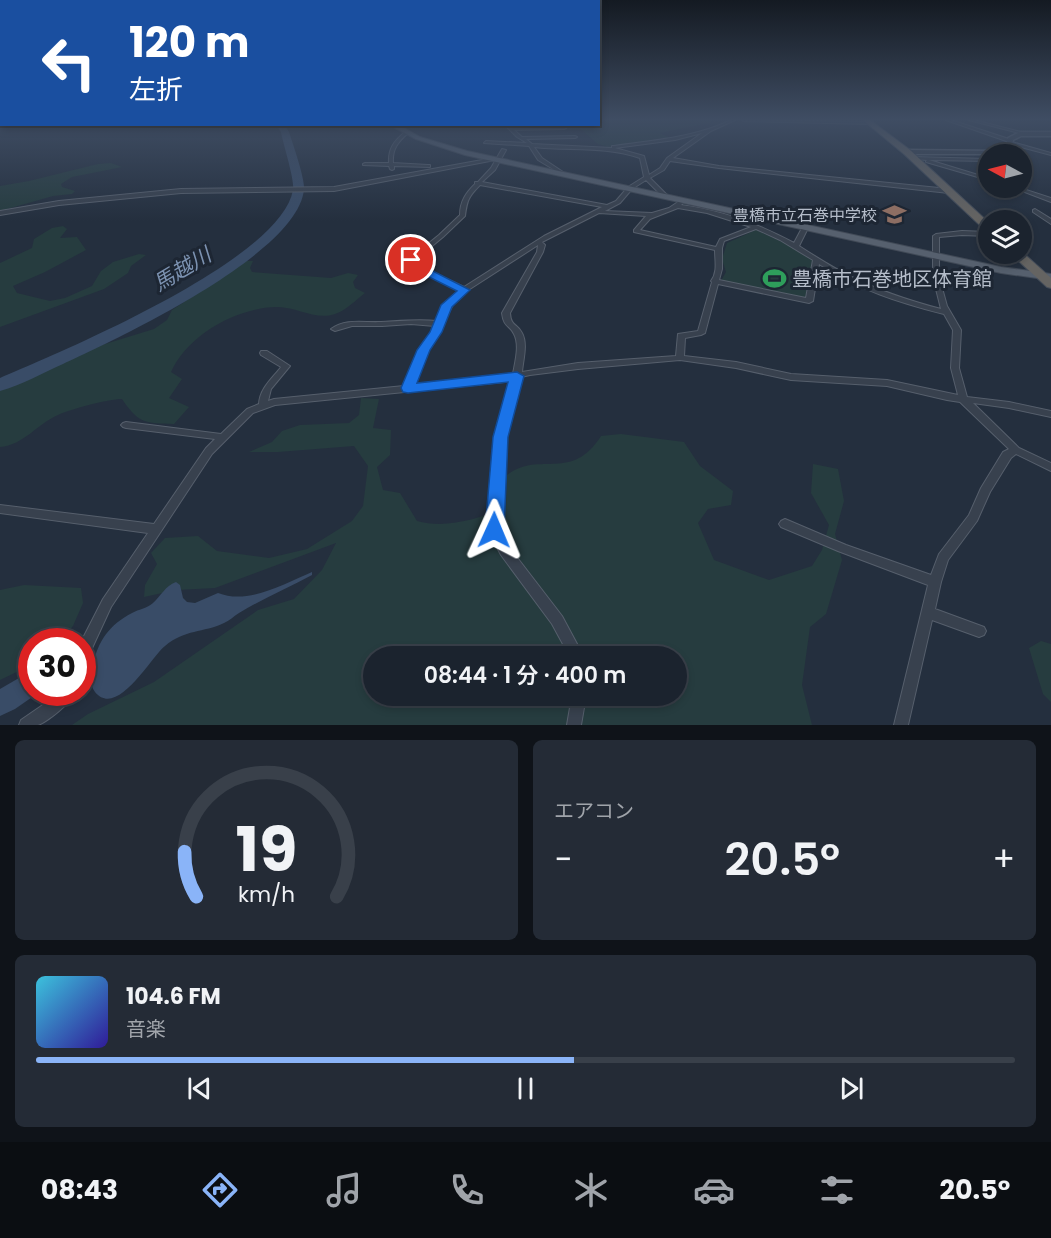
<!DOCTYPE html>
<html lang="ja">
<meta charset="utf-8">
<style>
body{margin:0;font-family:Poppins,"Noto Sans JP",sans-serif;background:#242b36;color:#f1f3f6;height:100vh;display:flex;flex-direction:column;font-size:22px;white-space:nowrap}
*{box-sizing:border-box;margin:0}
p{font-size:20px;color:#a0a4aa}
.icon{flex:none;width:33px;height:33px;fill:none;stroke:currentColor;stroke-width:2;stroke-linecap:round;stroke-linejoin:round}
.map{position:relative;height:725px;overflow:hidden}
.details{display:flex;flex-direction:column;gap:15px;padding:15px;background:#0f1319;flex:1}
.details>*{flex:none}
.hud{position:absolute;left:0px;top:0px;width:600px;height:126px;box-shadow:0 3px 9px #0003,0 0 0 2px #39404a;background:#1a4fa0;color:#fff;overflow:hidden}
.needle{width:39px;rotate:277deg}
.tools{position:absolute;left:978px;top:144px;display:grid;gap:12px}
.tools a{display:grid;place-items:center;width:54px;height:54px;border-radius:50%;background:#1b232e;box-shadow:0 3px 9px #0003,0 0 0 2px #39404a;font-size:30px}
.speed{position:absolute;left:18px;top:628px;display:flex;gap:12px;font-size:30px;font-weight:700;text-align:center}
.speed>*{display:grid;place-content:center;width:78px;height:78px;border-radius:50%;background:#1b232e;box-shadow:0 3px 9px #0003,0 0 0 2px #39404a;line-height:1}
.speed .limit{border:9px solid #d22;background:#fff;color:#111}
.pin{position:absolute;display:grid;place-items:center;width:51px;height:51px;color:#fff;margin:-26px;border:3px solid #fff;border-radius:50%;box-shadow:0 2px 6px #0007}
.me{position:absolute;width:66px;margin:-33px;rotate:1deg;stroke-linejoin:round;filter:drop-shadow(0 0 4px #0008)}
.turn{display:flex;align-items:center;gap:21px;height:126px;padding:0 30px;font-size:27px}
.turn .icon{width:78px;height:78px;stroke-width:2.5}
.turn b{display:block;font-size:42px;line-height:51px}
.big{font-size:45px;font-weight:600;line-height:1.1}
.details .widget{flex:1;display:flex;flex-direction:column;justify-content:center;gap:9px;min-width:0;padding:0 21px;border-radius:9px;background:#242b36}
.details .dial{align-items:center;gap:0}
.dial svg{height:156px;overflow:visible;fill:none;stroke:#39404a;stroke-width:7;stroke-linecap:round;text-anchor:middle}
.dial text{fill:#f1f3f6;stroke:none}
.song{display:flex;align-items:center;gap:18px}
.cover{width:72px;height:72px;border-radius:9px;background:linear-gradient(135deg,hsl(190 70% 55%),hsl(250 70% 35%))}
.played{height:6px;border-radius:3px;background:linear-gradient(90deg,#8ab4f8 55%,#39404a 55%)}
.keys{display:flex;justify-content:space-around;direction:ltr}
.heat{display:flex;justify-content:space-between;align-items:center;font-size:33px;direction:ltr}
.details .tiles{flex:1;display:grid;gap:15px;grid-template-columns:1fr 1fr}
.widget:last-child{grid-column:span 2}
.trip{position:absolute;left:363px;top:646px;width:324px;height:60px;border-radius:30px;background:#1b232e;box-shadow:0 3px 9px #0003,0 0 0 2px #39404a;font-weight:600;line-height:60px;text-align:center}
.menu{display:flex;height:96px;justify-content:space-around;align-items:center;background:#0b0e12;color:#a0a4aa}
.menu .icon{width:42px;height:42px}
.menu .on{color:#8ab4f8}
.menu b{font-size:27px;color:#f1f3f6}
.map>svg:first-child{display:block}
</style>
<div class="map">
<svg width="1051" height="725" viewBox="0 0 1051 725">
<rect width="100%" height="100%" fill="#242f3e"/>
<!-- green -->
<path fill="#263c3f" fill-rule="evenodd" d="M599,120h113l-3,3 -49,10 10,5 -61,9 -11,-3 -22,-19 22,-1z
M111,163l11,4 -50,10 -11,7 1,3 13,4 -3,3 -19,2 -53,15v-25l29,-5 69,-17z
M63,226l4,3 -7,9 17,-1 9,13 -41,22 -32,14 4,7 33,8 15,-3 27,-12 9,-15 12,-9 26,-8 7,1 -15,11 -3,7 -24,16 -104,38v-64l32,-15 2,-9 18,-11z
M756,230l37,17 20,13 -8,39 -84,-18 5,-9 -4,-13 5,-16z
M246,261h7l-3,7 2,4 79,6 17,-5 10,2 -5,7 2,6 10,5c-9,7 -20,18 -30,21 -20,7 -39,-8 -59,-7 -41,1 -89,29 -105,65l11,7 -13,19 20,9 -15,17c-29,-1 -35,0 -52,-25 -14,0 -51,10 -64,16 -21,9 -34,30 -58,32v-59l102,-43 52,-16 13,-9 5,-10z
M361,398l18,1 -6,29 18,2 -1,25 -13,12 6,23 17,3 17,28c29,8 62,-2 89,-14l1,-32c33,-25 64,8 94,-39l20,-2 63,8 16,24 33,25 -2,14 -23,4 -10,14 16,37 55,20 43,-14 10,-16 7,-25 -18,-32 2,-29 25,5 6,32 -9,33 7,26 -16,54 -16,13 -8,58 10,40h-740l16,-11 66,-32 104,-72 36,-11 28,-29 14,-27 -121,45 -39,2 -32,7 1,-12 12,-21 -6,-11 14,-15 33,-2 19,15 52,7 38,-9 45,-28 11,-15 5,-40 -14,-20 -76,6h-29l23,-10 10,-11 18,-6 49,-2 10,-8zM374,657h302v39h-302z
M24,585l57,3 2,15 -10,23 -14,16h-27l-1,23 -31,15v-90z
M1041,641l10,3v58l-8,-8 -14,-46z"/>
<!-- water -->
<path fill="#394c67" d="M312,572v3c-24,13 -50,24 -73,38 -5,3 -10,8 -15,10 -21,10 -39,6 -59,23 -14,11 -48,73 -70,46 -6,-8 -4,-18 -2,-27 5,-24 16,-40 39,-52 7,-4 14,-4 21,-10 8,-7 12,-17 23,-21l4,3 3,13 4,4 8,1 23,-10c30,12 66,-9 94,-21z
M31,671l1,22h6l-23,16 -15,7v-27z"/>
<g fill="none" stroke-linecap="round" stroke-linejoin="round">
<!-- river -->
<path fill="#394c67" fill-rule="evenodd" d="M275,124h9l5,8c4,12 16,47 15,57 -5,65 -187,150 -241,175 -21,9 -41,21 -63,27v-13c63,-27 281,-118 293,-188 2,-10 -10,-46 -12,-58z"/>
<defs>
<path id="minor" d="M731,120h4l-24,11 -38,27 46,8 230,23 3,2 -3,2 -230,-25 -49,-7 -6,9 -14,8 17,17v2h-4l-17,-17 -14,9 -12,14 -15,8 47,2 17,-5 12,-8 3,2 -3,3c40,5 78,19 113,38l8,-15 -2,-2 7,-14 5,-1 1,1 -6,12 2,2 -10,20c17,11 34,22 53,31 28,14 58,24 89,32l-8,-32v-41l3,-2 26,-3 26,1v4l-26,-1 -23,2v40l8,29 14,24 -2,38 8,29 42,5 42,9v6l-42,-9 -36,-5 46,45 32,15v8l-35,-17 -5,4 -21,34 -13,29 -29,39 -7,22 -6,27 49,18 2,4 -2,4 -5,2 -47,-17 -24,105h-14l34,-140 -90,-34 -57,-24 -2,-3 2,-3 4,-2 61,26 85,30 8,-21 30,-39 12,-27 22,-36 6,-3 -49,-47 -13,-2 -60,-14 -96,-6 -55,-12 -56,-8 -102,9 -48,6 -9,2 -15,60 -6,93 9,17 53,69 22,41h-14l-18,-33 -51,-69 -13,-25 8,-93 16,-57 -8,2 -229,23 -22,8 -41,41 -101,153 -24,52 -5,1v-18h-1l22,-43 45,-66 -148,-20v-8l154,19 52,-76 9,-9 -89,-11 -3,-1 -2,-2 2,-2 3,-1 95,12 26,-25 12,-5c1,-16 13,-25 22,-37l-20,-12 -1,-2 1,-2h6l23,15 -19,23 -3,12 6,-2 130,-13 8,-21 23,-39 -24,-2 -29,2h-30l-17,5 -4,-2c15,-11 33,-6 50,-7 19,-1 37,-3 56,-1 6,-12 11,-23 23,-31l-52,-25v-5l31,-25 21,-20c0,-14 6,-22 15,-31v-2h3l13,-14 11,-19 4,1 -11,20 -13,12 125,23 9,-4 12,-14 16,-10 -4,-19c-35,-12 -70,-7 -106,-11l8,11 21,14 -1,2h-4v-2l-20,-12 -9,-14 -45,-3 2,-2 41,2 -10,-6 -13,-13h5l3,4 52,-1 2,1 -2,1 -50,1 8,7 53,-1 2,1 -2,1 -49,1 6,5 80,4v-2h2c40,-6 80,-8 117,-26zM702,133l-35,25 -7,10 -11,7 -5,-19 -29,-8 60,-8zM480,185l122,22 -58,29 -80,51 -51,-24 1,-2 29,-24 22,-21c2,-15 3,-19 15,-31zM678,208l29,5 44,14 -31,12 -4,8 -76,-17 10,-11zM599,213l47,3 -12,14v2l81,18c0,11 3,22 -4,31l1,1 -14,49 -20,3 -2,22 -98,7 -56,9c1,-12 6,-28 0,-39 -5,-10 -11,-6 -12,-20l33,-61 2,-7 -3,-3zM756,229l24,11 33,20 -7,38 -87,-18 3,-11v-21l2,-7zM538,245l-1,7 -35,61c2,15 7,11 12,21 6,11 1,28 -1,40l-9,2 -91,9c4,-21 18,-37 28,-55 6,-12 9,-24 18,-34zM819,264c38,25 81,39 125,50l9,16 -2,38 7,27 -71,-15 -96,-6 -55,-12 -52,-6 1,-18 16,-3 4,-2 13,-49 91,19 4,-2z
M742,120l129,2 2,1 -2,1 -127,-3z
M946,120h5l61,20v2l39,11v2l-42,-11v-2z
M969,120h5l51,13 -2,1z
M405,132l3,1c-10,9 -16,16 -15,30l35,2h2v2l-36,-1v3l-2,1 -2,-1 -1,-3 -26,-1v-1l2,-1h24c-1,-14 5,-22 16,-31z
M913,157l75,2v2l-59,-1 59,18v2l-62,-18v-1l1,-1 -16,-1v-2z
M493,158l2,1v1l-161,31 -153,2 -122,12 -59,10v-4l59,-10 122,-12 153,-2z
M1014,188h6l31,10v4z
M1035,209l16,10v5l-18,-12v-2z
M58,693h17c-3,9 -28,29 -37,32 -5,0 -14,0 -19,0l2,-5 32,-22z
M572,696h14l-5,29h-14z"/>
<path id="tertiary" d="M1020,132h31v4h-30l-8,4 -2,10 -13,4h-91l-3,-2 3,-2 90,1 9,-3 2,-10z"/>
<path id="primary" d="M388,124h9l23,13 47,14 534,116 50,7v6l-50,-7 -536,-118 -49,-16z"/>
<path id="trunk" d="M863,120h7l40,30 78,72v8l-4,-1 -80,-75z
M1022,252l29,26v10l-4,-1 -36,-33z"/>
</defs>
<!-- minor casing -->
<use href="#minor" stroke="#565f6c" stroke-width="2"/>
<!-- tertiary casing -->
<use href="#tertiary" stroke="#565f6c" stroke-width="3"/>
<!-- primary casing -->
<use href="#primary" stroke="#414a57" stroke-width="2"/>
<!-- trunk casing -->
<use href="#trunk" stroke="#434c59" stroke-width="2"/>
<!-- minor -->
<use href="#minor" fill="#38414e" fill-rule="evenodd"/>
<!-- tertiary -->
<use href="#tertiary" fill="#38414e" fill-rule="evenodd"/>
<!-- primary -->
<use href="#primary" fill="#56606e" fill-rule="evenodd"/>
<!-- trunk -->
<use href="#trunk" fill="#656462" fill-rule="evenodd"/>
</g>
<!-- sky -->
<linearGradient id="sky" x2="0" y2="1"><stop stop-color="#141a22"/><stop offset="0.54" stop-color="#3f4d63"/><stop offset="1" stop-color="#3f4d63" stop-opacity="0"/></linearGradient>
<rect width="1051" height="221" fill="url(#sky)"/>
<!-- route -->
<path fill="#1a73e8" stroke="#114b97" stroke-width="1.5" d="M411,257l3,1 3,5 53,27 -18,17 -10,25 -12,18 -13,33 100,-11 7,4 -16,61 -4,93 -3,5 -7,2 -6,-2 -3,-5 8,-93 15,-55 -100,11 -5,-1 -2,-4 16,-38 13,-18 11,-27 16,-14 -50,-25 -2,-6z"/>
<!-- icons -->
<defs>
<symbol id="school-bare" viewBox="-9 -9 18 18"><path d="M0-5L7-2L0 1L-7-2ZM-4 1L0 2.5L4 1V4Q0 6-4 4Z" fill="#8d6e63" stroke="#1d2633" stroke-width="2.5" paint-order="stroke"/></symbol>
<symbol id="stadium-bare" viewBox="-9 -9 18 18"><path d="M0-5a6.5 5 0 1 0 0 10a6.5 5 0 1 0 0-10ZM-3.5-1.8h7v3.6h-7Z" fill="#2e9e5b" stroke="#1d2633" stroke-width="2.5" paint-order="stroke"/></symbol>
</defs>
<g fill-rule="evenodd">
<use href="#school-bare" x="878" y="198" width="33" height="33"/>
<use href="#stadium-bare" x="758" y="262" width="33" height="33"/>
</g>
<g text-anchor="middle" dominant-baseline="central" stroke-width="6" stroke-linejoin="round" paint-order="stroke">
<!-- far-poi labels -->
<g font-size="16" fill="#b4bcc9" stroke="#1d2633" text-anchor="end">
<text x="877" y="215">豊橋市立石巻中学校</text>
</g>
<!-- poi labels -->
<g font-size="20" fill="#b4bcc9" stroke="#1d2633" text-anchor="start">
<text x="792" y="279">豊橋市石巻地区体育館</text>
</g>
<!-- water labels -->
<g font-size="21" font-style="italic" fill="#7c92b1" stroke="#1d2633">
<text transform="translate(182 269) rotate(-31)">馬越川</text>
</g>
</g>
</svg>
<div class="tools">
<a><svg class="needle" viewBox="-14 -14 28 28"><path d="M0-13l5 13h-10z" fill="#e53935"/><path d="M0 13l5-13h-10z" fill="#a0a4aa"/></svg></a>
<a><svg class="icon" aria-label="layers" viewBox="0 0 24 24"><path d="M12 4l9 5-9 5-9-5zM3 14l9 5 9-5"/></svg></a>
</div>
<div class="speed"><div class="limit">30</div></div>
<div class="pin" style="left:411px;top:260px;background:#d93025"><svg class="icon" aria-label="arrive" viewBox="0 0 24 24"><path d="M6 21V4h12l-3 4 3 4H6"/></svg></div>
<svg class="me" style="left:494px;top:530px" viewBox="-20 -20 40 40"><path d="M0-17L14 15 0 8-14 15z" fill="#1a73e8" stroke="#fff" stroke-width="4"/></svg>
<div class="trip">08:44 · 1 分 · 400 m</div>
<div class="hud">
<div class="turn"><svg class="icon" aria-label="left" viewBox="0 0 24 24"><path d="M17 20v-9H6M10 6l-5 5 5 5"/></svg><div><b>120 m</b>左折</div></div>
</div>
</div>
<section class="details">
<div class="tiles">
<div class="widget dial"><svg viewBox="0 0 100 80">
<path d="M14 69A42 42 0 1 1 86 69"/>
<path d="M14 69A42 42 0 0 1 8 46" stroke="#8ab4f8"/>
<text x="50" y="56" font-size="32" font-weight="700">19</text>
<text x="50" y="72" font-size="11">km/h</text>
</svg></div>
<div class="widget"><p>エアコン</p>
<div class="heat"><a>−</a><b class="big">20.5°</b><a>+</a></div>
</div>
<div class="widget">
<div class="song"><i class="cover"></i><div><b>104.6 FM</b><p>音楽</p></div></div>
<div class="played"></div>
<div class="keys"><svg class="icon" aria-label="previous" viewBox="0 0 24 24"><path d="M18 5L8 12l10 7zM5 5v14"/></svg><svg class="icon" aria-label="pause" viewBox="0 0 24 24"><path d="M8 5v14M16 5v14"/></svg><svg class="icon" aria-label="next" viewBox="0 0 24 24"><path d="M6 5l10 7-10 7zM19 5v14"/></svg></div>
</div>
</div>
</section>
<nav class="menu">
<b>08:43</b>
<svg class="icon on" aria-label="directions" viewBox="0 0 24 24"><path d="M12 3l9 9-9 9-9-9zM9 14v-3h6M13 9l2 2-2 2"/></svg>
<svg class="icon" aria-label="music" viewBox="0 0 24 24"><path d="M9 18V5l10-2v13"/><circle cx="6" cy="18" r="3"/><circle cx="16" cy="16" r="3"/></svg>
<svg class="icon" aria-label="phone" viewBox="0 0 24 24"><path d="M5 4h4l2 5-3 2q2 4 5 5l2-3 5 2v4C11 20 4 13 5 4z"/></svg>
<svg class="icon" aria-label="climate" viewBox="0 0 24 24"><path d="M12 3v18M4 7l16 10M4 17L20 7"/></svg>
<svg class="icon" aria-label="car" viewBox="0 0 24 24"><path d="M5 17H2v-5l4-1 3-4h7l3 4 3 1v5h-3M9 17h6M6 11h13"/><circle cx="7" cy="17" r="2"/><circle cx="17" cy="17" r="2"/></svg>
<svg class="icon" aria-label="filters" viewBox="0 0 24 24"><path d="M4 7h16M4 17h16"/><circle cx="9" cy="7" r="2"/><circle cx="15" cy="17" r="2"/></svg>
<b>20.5°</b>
</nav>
